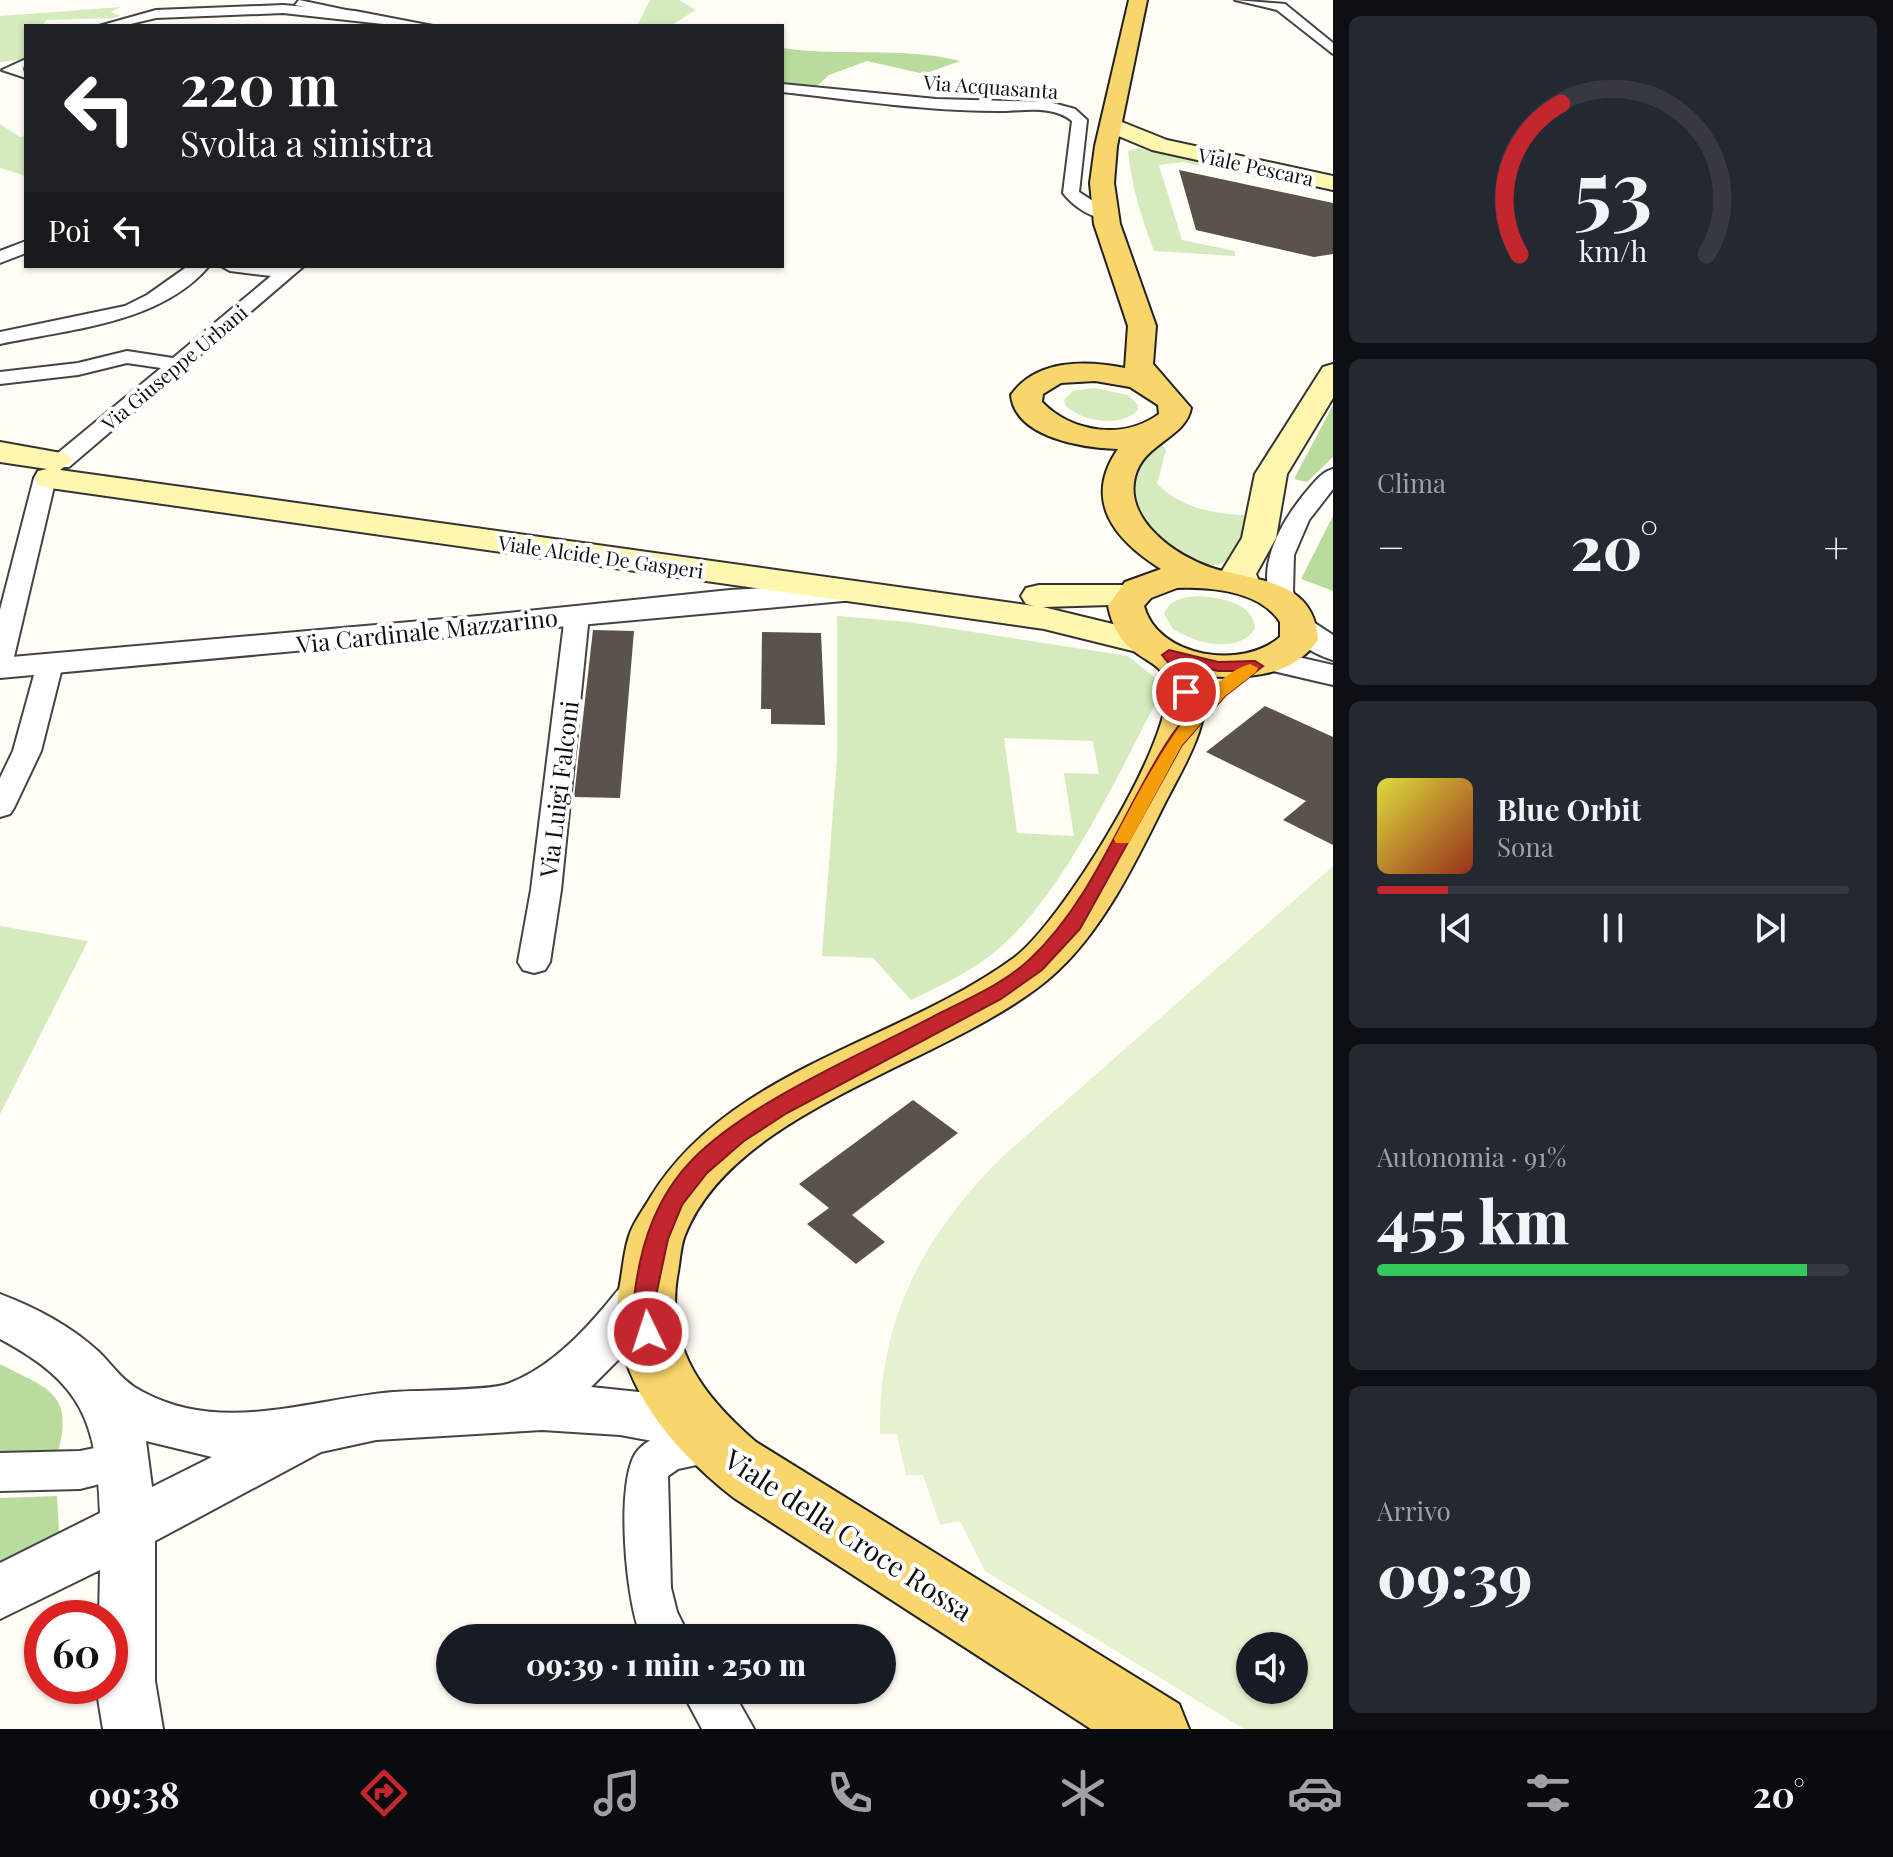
<!DOCTYPE html>
<html lang="it">
<meta charset="utf-8">
<style>
body{margin:0;font-family:"Playfair Display",serif;background:#242831;color:#f1f3f6;height:100vh;display:flex;flex-direction:column;font-size:30px;white-space:nowrap}
*{box-sizing:border-box;margin:0}
p{font-size:26px;color:#9ea1a6}
.icon{flex:none;width:44px;height:44px;fill:none;stroke:currentColor;stroke-width:2;stroke-linecap:round;stroke-linejoin:round}
.map{position:relative;flex:1;overflow:hidden}
.side{display:flex;flex-direction:column;gap:16px;padding:16px;background:#0d0f14;width:560px}
.side>*{flex:none}
.top-card{position:absolute;left:24px;top:24px;width:760px;height:244px;border-radius:0px;box-shadow:0 2px 6px #0004;background:#202124;color:#fff;overflow:hidden}
.fabs{position:absolute;left:1236px;top:1632px;display:grid;gap:16px}
.fabs a{display:grid;place-items:center;width:72px;height:72px;border-radius:50%;background:#171b24;box-shadow:0 2px 6px #0004;font-size:40px}
.speed{position:absolute;left:24px;top:1600px;display:flex;gap:16px;font-size:40px;font-weight:700;text-align:center}
.speed>*{display:grid;place-content:center;width:104px;height:104px;border-radius:50%;background:#171b24;box-shadow:0 2px 6px #0004;line-height:1}
.speed .limit{border:12px solid #d22;background:#fff;color:#111}
.pin{position:absolute;display:grid;place-items:center;width:68px;height:68px;color:#fff;margin:-34px;border:4px solid #fff;border-radius:50%;box-shadow:0 2px 8px #0007}
.me{position:absolute;width:88px;margin:-44px;rotate:356deg;stroke-linejoin:round;filter:drop-shadow(0 0 6px #0008)}
.turn{display:flex;align-items:center;gap:28px;height:168px;padding:0 24px;font-size:36px}
.turn .icon{width:104px;height:104px;stroke-width:2.5}
.turn b{display:block;font-size:56px;line-height:68px}
.then{display:flex;align-items:center;height:76px;padding:0 24px;background:#0003;gap:16px;font-size:30px}
.big{font-size:60px;font-weight:800;line-height:1.1}
.side .card{flex:1;display:flex;flex-direction:column;justify-content:center;gap:12px;min-width:0;padding:0 28px;border-radius:12px;background:#242831}
.side .dial{align-items:center;gap:0}
.dial svg{height:208px;overflow:visible;fill:none;stroke:#363941;stroke-width:7;stroke-linecap:round;text-anchor:middle}
.dial text{fill:#f1f3f6;stroke:none}
.song{display:flex;align-items:center;gap:24px}
.cover{width:96px;height:96px;border-radius:12px;background:linear-gradient(135deg,hsl(60 70% 55%),hsl(10 70% 35%))}
.played{height:8px;border-radius:4px;background:linear-gradient(90deg,#c4262e 15%,#363941 15%)}
.keys{display:flex;justify-content:space-around;direction:ltr}
.heat{display:flex;justify-content:space-between;align-items:center;font-size:44px;direction:ltr}
.charge{height:12px;border-radius:6px;background:linear-gradient(90deg,#34c759 91%,#363941 0)}
.trip{position:absolute;left:436px;top:1624px;width:460px;height:80px;border-radius:40px;background:#171b24;box-shadow:0 2px 6px #0004;font-weight:800;line-height:80px;text-align:center}
.dock{display:flex;height:128px;justify-content:space-around;align-items:center;background:#090b0e;color:#9ea1a6}
.dock .icon{width:56px;height:56px}
.dock .on{color:#c4262e}
.dock b{font-size:36px;color:#f1f3f6}
main{display:flex;flex:1;min-height:0}
.map>svg:first-child{display:block}
</style>
<main>
<div class="map">
<svg width="1333" height="1729" viewBox="0 0 1333 1729">
<rect width="100%" height="100%" fill="#fffdf5"/>
<!-- green -->
<path fill="#d5ebbd" fill-rule="evenodd" d="M650,0h29l17,10 -26,16h-33z
M121,7l-10,5 9,4 -7,2 -67,2 -3,6h-17v33l-26,3v-46z
M0,124l20,13 6,-1v40l-26,-8z
M1139,148l134,29 -5,4 -85,-19 -24,3 23,75 53,11v5l-81,-5c-13,-34 -22,-64 -26,-100z
M1094,388l34,7 10,10v5c-17,18 -57,12 -73,-5l-1,-5 9,-9z
M1161,443l5,7 -9,34c26,25 60,31 95,31 -1,13 -9,23 -16,34 -24,40 -67,-3 -94,-20 -10,-39 -13,-58 19,-86z
M1199,596c21,2 55,6 56,33 -18,26 -60,14 -82,0l-9,-15c6,-15 20,-17 35,-18z
M837,616l71,6 220,34 37,30c-44,80 -93,194 -159,256 -27,26 -62,42 -95,58l-38,-42 -51,-2 15,-198zM1004,738l89,3 6,33 -35,-1 10,63 -57,-3z
M0,926l88,15 -88,173z"/>
<!-- forest -->
<path fill="#b9dc9c" d="M782,48c59,9 120,-2 178,13l-36,13 -57,-13 -38,14 -12,11 -35,-3z
M1333,405v52l-26,25 -13,-3z
M1333,516v75l-32,-12z
M0,1364c47,25 74,27 58,88h-58z
M57,1496l3,51 -60,28v-77z"/>
<!-- pitch -->
<path fill="#e6f2cf" fill-rule="evenodd" d="M1333,866v863h-89l-259,-158 -25,-50 -20,4 -17,-50h-17l-9,-41h-17c-2,-114 43,-198 122,-277zM1250,1646h44v44h-44z"/>
<!-- building -->
<path fill="#5a524d" d="M1179,170l154,33v51l-19,3 -118,-27z
M593,630l41,1 -14,167 -46,-1z
M762,632l59,1 4,92 -54,-1v-15h-10z
M1265,706l68,31v108l-50,-25 23,-19 -100,-49z
M913,1100l45,33 -106,82 33,27 -29,22 -49,-40 22,-16 -30,-24z"/>
<g fill="none" stroke-linecap="round" stroke-linejoin="round">
<defs>
<path id="pedestrian" d="M299,0l52,11 5,3 -5,3 -56,-12z"/>
<path id="minor" d="M1235,0l50,4 48,39v11l-56,-44z
M283,5l72,6 78,15h-32l-118,-13 -127,5 -34,8h-23l57,-16z
M26,59l-3,10 3,9 -24,-8z
M782,84l154,15 113,3 26,7 12,11 -8,72 34,22 -2,4c-17,3 -38,-12 -48,-25l9,-72c-18,-15 -44,-11 -66,-10 -75,1 -150,-11 -224,-19z
M26,241v12l-26,10v-12z
M188,266h21c-49,58 -140,63 -209,78v-12l125,-26 22,-11z
M221,266h83l-235,201h-16l-3,-5 3,-5 108,-89 -34,-5 -49,12 -78,9v-12l78,-9 49,-12 46,7 98,-82 -41,-5z
M1333,469v20l-24,31 -15,35 -1,36 6,17 -12,7 -9,-2c-27,-39 1,-88 27,-120 8,-9 16,-21 28,-24z
M45,471l11,7 -43,183 -13,8v-59l34,-132z
M577,608l12,7 -28,275 -11,72 -5,8 -11,3 -11,-3 -5,-8 13,-72 34,-275z
M50,656l13,8 -22,87 -27,57 -4,6 -10,3v-39l13,-27 24,-87z
M714,1426l15,6 6,13 -6,13 -51,11 -10,7 3,112 6,24 13,26h-48c-16,-32 -28,-161 -4,-188 17,-19 52,-20 76,-24z
M124,1442l15,6 6,13 -6,13 -59,15 -80,2v-38l80,-2z
M681,1690h51l22,39h-52z"/>
<path id="tertiary" d="M854,583l11,2 5,7 -5,7 -865,79v-20l478,-42 252,-26z
M1299,617l11,3 23,15v25c-17,-5 -40,-18 -50,-33l5,-7z
M1272,651l61,14v20l-73,-17 -4,-7 4,-7z
M646,1271l17,6 7,14 -33,50 -46,46 67,7 57,16 7,16 -7,16 -19,7 -76,-14 -78,-5 -166,10 -55,12 -166,89v140l8,48h-60l-7,-43h14v-68h-11l1,-48 -100,49v-56l100,-50c-3,-91 -17,-130 -100,-174v-45c35,13 71,32 99,58 15,15 24,30 44,40 80,43 167,7 250,0 26,-2 94,-1 114,-8 36,-13 67,-42 91,-70 17,-18 24,-35 48,-43zM146,1441l66,16 -60,30z"/>
<path id="secondary" d="M1112,118l55,22 166,36v14l-181,-40 -48,-20 -3,-5 3,-5z
M1333,364v34l-46,76 -11,64 -20,36 4,9 -5,8 -13,3 -13,-3 -9,-17 22,-36 13,-64 68,-107z
M0,442l67,12 5,7 -12,9 974,136 -8,-2 -5,-8 5,-8 13,-3h92l13,3 5,8 -5,8 -101,3 119,29 6,8 -6,8 -13,3 -105,-26 -994,-141 -12,-3 -4,-7 4,-7 9,-2 -47,-7z"/>
<path id="primary" d="M1129,0h18l-30,146 -3,37 6,41 36,102 -3,38 38,44c-5,30 -48,35 -56,69 -11,43 41,79 77,91 44,14 102,10 106,72 -26,38 -74,39 -116,36 13,42 -17,88 -36,125 -30,60 -63,131 -115,176 -100,86 -316,130 -366,258 -5,12 -5,29 -8,42 -11,72 27,120 79,165l423,262 10,25h-98l-357,-231c-63,-49 -131,-128 -114,-214 3,-16 4,-33 9,-48 4,-13 14,-26 21,-38 79,-130 248,-155 365,-241 47,-36 153,-208 152,-266 -1,-25 -15,-26 -32,-39 -16,-12 -23,-27 -27,-46l17,-24 36,-13c-46,-29 -79,-68 -43,-120 -34,-1 -103,-11 -107,-54 25,-36 75,-35 114,-27l3,-42 -34,-102 -4,-41 5,-37zM1095,381l35,6 28,18 1,9c-35,26 -87,19 -117,-12l1,-8 18,-11zM1177,588c34,-1 83,3 103,34v15c-38,33 -122,21 -136,-31l7,-8z"/>
</defs>
<!-- pedestrian casing -->
<use href="#pedestrian" stroke="#444" stroke-width="4"/>
<!-- minor casing -->
<use href="#minor" stroke="#444" stroke-width="4"/>
<!-- tertiary casing -->
<use href="#tertiary" stroke="#444" stroke-width="4"/>
<!-- secondary casing -->
<use href="#secondary" stroke="#333" stroke-width="4"/>
<!-- primary casing -->
<use href="#primary" stroke="#222" stroke-width="4"/>
<!-- pedestrian -->
<use href="#pedestrian" fill="#fff" fill-rule="evenodd"/>
<!-- minor -->
<use href="#minor" fill="#fff" fill-rule="evenodd"/>
<!-- tertiary -->
<use href="#tertiary" fill="#fff" fill-rule="evenodd"/>
<!-- secondary -->
<use href="#secondary" fill="#fff6b0" fill-rule="evenodd"/>
<!-- primary -->
<use href="#primary" fill="#f9d66b" fill-rule="evenodd"/>
</g>
<!-- route -->
<path fill="#c4262e" stroke="#7f191e" stroke-width="2" d="M1169,650l49,12 37,-1 8,5 -38,30 -43,49 -102,184 -38,41 -41,29 -214,114 -43,28 -37,32 -25,32 -14,34 -11,52 3,41 -3,7 -9,3 -8,-3c-11,-22 -5,-53 0,-77 8,-37 25,-74 52,-102 57,-59 175,-108 250,-148 30,-15 64,-30 88,-53 62,-58 91,-144 136,-215 17,-28 46,-54 72,-73h-20l-33,-8 6,7 3,22 -13,3 -6,-24 -13,-16z"/>
<!-- slow -->
<path fill="#f59e0b" d="M1250,664l8,4 -2,4 -31,24 -43,49 -53,98h-13l-2,-4c26,-48 80,-159 136,-175z"/>
<g text-anchor="middle" dominant-baseline="central" stroke-width="8" stroke-linejoin="round" paint-order="stroke">
<!-- far-street labels -->
<g font-size="20" fill="#111" stroke="#fff">
<text transform="translate(991 86) rotate(4)">Via Acquasanta</text>
<text transform="translate(1256 166) rotate(12)">Viale Pescara</text>
<text transform="translate(174 367) rotate(-40)">Via Giuseppe Urbani</text>
<text transform="translate(601 556) rotate(8)">Viale Alcide De Gasperi</text>
</g>
<!-- street labels -->
<g font-size="24" fill="#111" stroke="#fff">
<text transform="translate(427 630) rotate(-6)">Via Cardinale Mazzarino</text>
<text transform="translate(558 789) rotate(-83)">Via Luigi Falconi</text>
</g>
<!-- near-street labels -->
<g font-size="28" fill="#111" stroke="#fff">
<text transform="translate(849 1534) rotate(33)">Viale della Croce Rossa</text>
</g>
</g>
</svg>
<div class="fabs">
<a><svg class="icon" aria-label="sound" viewBox="0 0 24 24"><path d="M4 9h4l5-4v14l-5-4H4zM17 9q2 3 0 6"/></svg></a>
</div>
<div class="speed"><div class="limit">60</div></div>
<div class="pin" style="left:1186px;top:692px;background:#d93025"><svg class="icon" aria-label="arrive" viewBox="0 0 24 24"><path d="M6 21V4h12l-3 4 3 4H6"/></svg></div>
<svg class="me" style="left:648px;top:1332px" viewBox="-20 -20 40 40"><circle r="17" fill="#c4262e" stroke="#fff" stroke-width="3"/><path d="M0-11L8 9 0 5-8 9z" fill="#fff"/></svg>
<div class="trip">09:39 · 1 min · 250 m</div>
<div class="top-card">
<div class="turn"><svg class="icon" aria-label="left" viewBox="0 0 24 24"><path d="M17 20v-9H6M10 6l-5 5 5 5"/></svg><div><b>220 m</b>Svolta a sinistra</div></div>
<div class="then">Poi<svg class="icon" aria-label="left" viewBox="0 0 24 24"><path d="M17 20v-9H6M10 6l-5 5 5 5"/></svg></div>
</div>
</div>
<section class="side">
<div class="card dial"><svg viewBox="0 0 100 80">
<path d="M14 69A42 42 0 1 1 86 69"/>
<path d="M14 69A42 42 0 0 1 30 11" stroke="#c4262e"/>
<text x="50" y="56" font-size="32" font-weight="700">53</text>
<text x="50" y="72" font-size="11">km/h</text>
</svg></div>
<div class="card"><p>Clima</p>
<div class="heat"><a>−</a><b class="big">20°</b><a>+</a></div>
</div>
<div class="card">
<div class="song"><i class="cover"></i><div><b>Blue Orbit</b><p>Sona</p></div></div>
<div class="played"></div>
<div class="keys"><svg class="icon" aria-label="previous" viewBox="0 0 24 24"><path d="M18 5L8 12l10 7zM5 5v14"/></svg><svg class="icon" aria-label="pause" viewBox="0 0 24 24"><path d="M8 5v14M16 5v14"/></svg><svg class="icon" aria-label="next" viewBox="0 0 24 24"><path d="M6 5l10 7-10 7zM19 5v14"/></svg></div>
</div>
<div class="card"><p>Autonomia · 91%</p><b class="big">455 km</b><div class="charge"></div></div>
<div class="card"><p>Arrivo</p><b class="big">09:39</b></div>
</section>
</main>
<nav class="dock">
<b>09:38</b>
<svg class="icon on" aria-label="directions" viewBox="0 0 24 24"><path d="M12 3l9 9-9 9-9-9zM9 14v-3h6M13 9l2 2-2 2"/></svg>
<svg class="icon" aria-label="music" viewBox="0 0 24 24"><path d="M9 18V5l10-2v13"/><circle cx="6" cy="18" r="3"/><circle cx="16" cy="16" r="3"/></svg>
<svg class="icon" aria-label="phone" viewBox="0 0 24 24"><path d="M5 4h4l2 5-3 2q2 4 5 5l2-3 5 2v4C11 20 4 13 5 4z"/></svg>
<svg class="icon" aria-label="climate" viewBox="0 0 24 24"><path d="M12 3v18M4 7l16 10M4 17L20 7"/></svg>
<svg class="icon" aria-label="car" viewBox="0 0 24 24"><path d="M5 17H2v-5l4-1 3-4h7l3 4 3 1v5h-3M9 17h6M6 11h13"/><circle cx="7" cy="17" r="2"/><circle cx="17" cy="17" r="2"/></svg>
<svg class="icon" aria-label="filters" viewBox="0 0 24 24"><path d="M4 7h16M4 17h16"/><circle cx="9" cy="7" r="2"/><circle cx="15" cy="17" r="2"/></svg>
<b>20°</b>
</nav>
